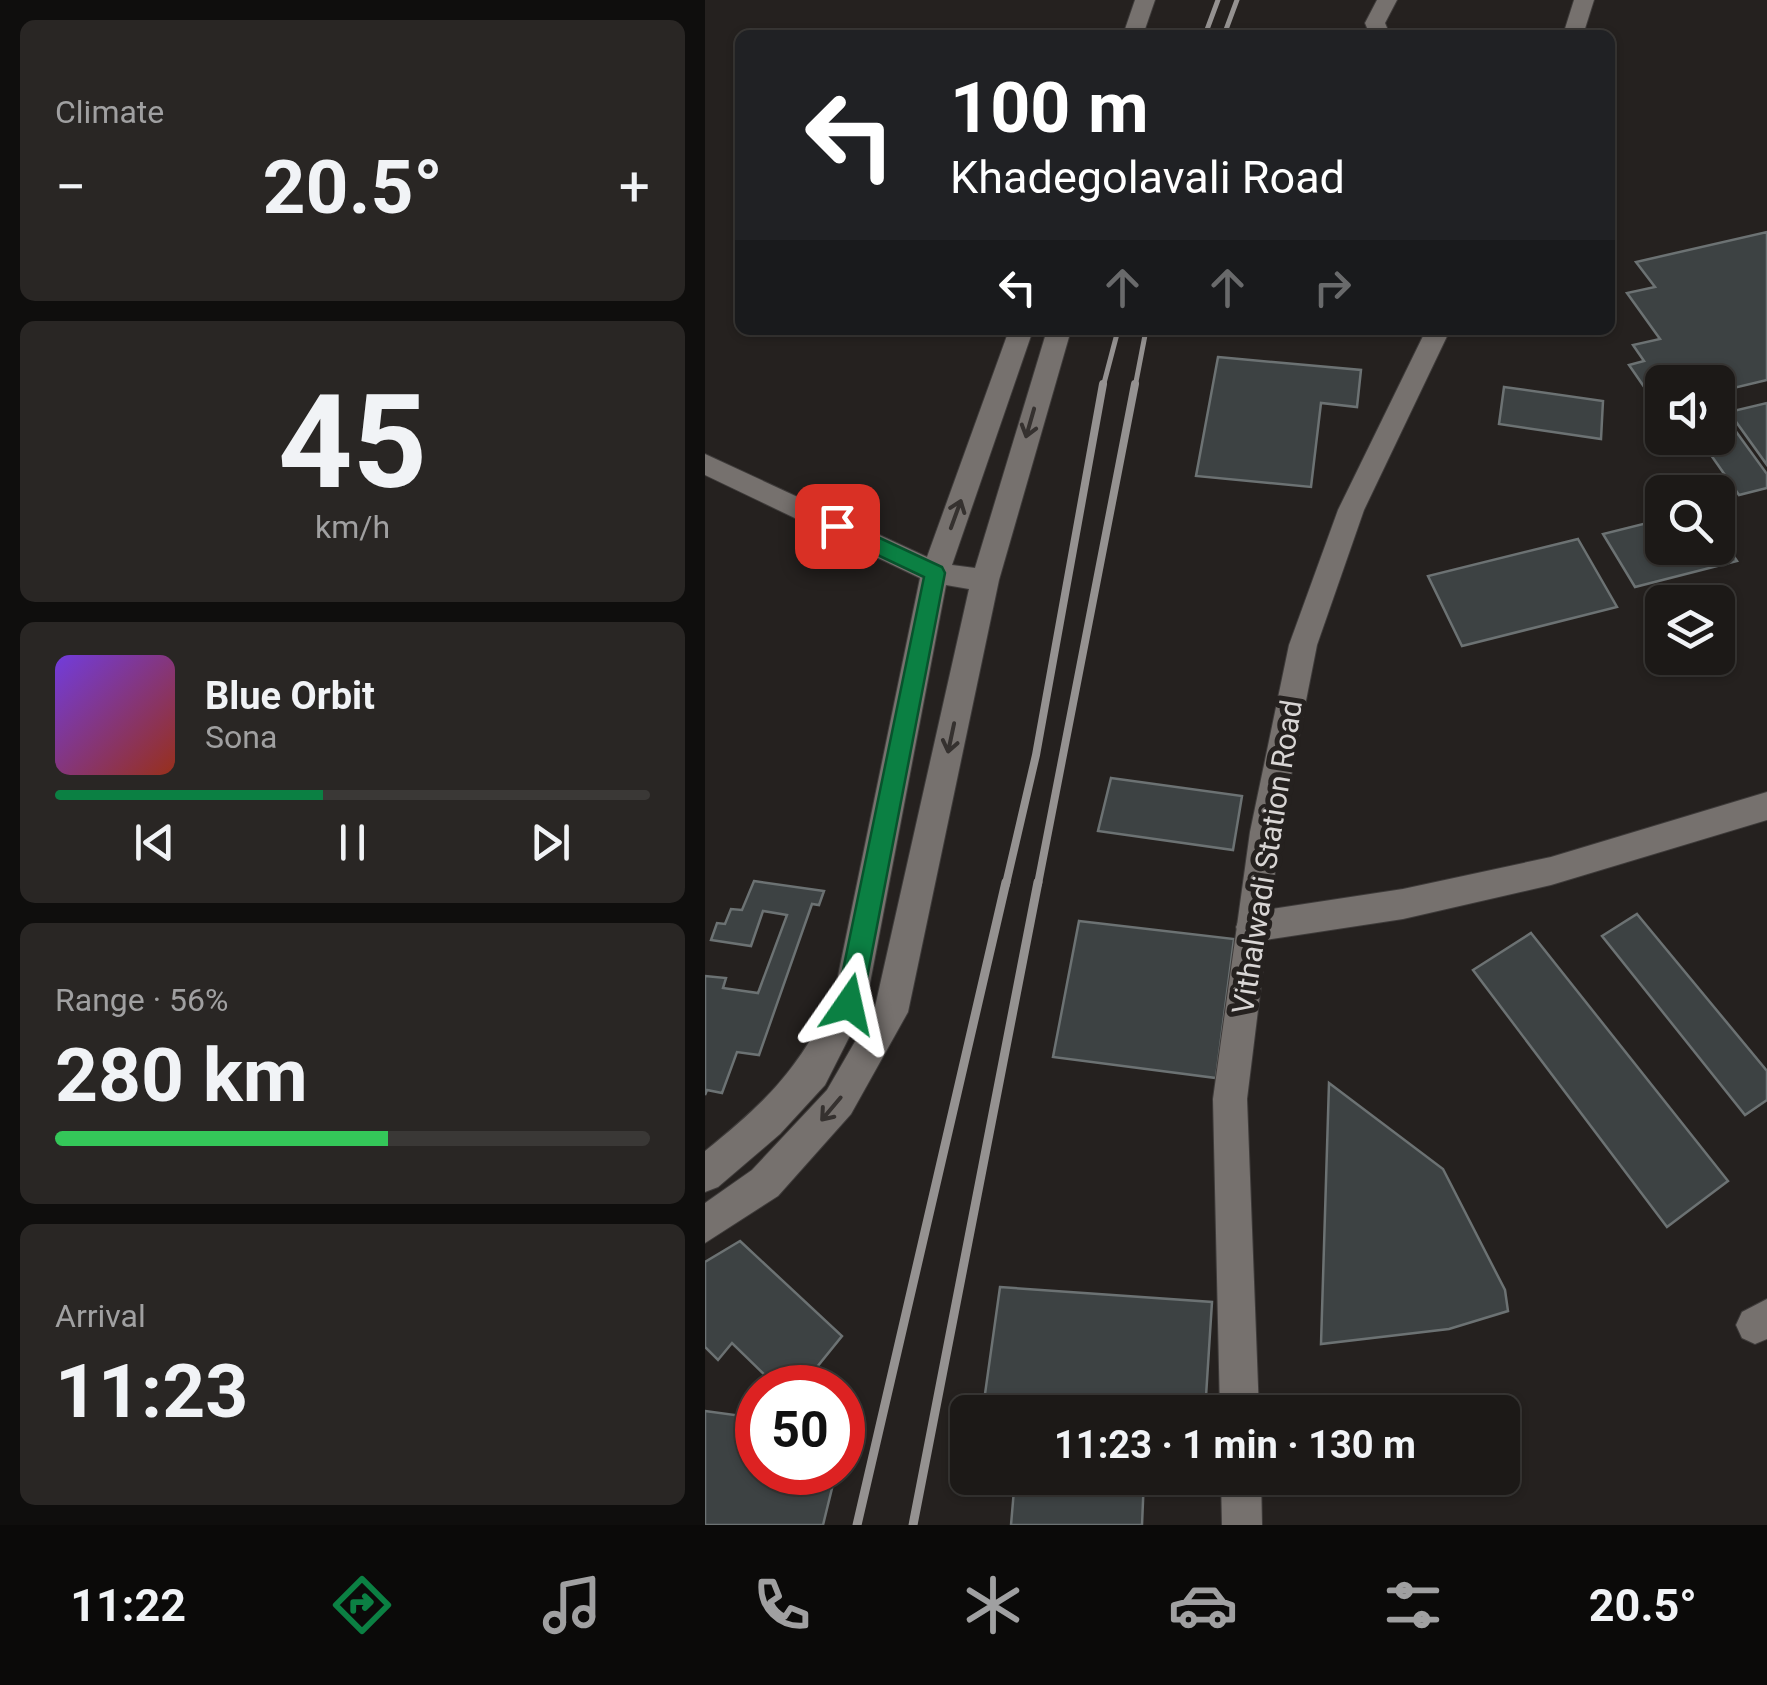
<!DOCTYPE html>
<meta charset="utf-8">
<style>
body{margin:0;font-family:Roboto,sans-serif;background:#292624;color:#f1f3f6;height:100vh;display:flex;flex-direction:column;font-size:38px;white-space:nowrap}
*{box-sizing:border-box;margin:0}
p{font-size:32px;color:#a0a0a1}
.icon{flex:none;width:55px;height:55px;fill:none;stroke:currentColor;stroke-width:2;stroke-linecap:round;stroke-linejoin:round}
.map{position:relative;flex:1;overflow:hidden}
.details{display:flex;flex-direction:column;gap:20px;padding:20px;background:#0f0e0d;width:705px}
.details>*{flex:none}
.top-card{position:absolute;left:30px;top:30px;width:880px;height:305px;border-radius:15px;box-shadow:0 2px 8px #0004,0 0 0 2px #3a3836;background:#202124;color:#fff;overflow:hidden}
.tools{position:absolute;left:940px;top:365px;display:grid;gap:20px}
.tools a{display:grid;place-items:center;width:90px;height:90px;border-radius:15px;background:#1c1917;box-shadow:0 2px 8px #0004,0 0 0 2px #3a3836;font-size:50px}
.speed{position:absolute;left:30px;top:1365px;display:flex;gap:20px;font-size:50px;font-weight:700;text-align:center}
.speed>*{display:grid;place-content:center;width:130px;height:130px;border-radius:50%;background:#1c1917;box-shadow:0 2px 8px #0004,0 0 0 2px #3a3836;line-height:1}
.speed .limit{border:15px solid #d22;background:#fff;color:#111}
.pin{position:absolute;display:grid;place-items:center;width:85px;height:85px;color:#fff;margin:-42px;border-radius:20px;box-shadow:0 5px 15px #0006}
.me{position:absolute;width:110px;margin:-55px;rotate:11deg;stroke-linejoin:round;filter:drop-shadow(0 0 8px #0008)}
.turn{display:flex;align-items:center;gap:35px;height:210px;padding:0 50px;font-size:45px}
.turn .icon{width:130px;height:130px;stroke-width:2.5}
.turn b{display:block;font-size:70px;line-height:85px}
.lanes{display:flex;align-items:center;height:95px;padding:0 50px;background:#0003;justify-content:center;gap:50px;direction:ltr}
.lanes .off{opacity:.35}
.big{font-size:75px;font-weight:700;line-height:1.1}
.details .tile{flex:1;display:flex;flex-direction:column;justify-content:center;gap:15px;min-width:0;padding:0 35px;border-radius:15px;background:#292624}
.details .dial{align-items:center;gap:0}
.dial b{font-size:130px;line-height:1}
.song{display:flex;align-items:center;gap:30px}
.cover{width:120px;height:120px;border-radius:15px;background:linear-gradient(135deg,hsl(260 70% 55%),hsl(10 70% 35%))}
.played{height:10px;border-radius:5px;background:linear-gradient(90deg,#0b8043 45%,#3a3836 45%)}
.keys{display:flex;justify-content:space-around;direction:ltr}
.heat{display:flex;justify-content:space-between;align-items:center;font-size:55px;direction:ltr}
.charge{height:15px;border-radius:8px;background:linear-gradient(90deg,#34c759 56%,#3a3836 0)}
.trip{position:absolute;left:245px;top:1395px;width:570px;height:100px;border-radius:15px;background:#1c1917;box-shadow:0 2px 8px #0004,0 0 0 2px #3a3836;font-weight:700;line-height:100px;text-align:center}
.tabs{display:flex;height:160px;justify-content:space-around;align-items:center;background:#0b0a09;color:#a0a0a1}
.tabs .icon{width:70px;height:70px}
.tabs .selected{color:#0b8043}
.tabs b{font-size:45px;color:#f1f3f6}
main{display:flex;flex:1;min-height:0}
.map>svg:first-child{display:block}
</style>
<main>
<section class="details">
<div class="tile"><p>Climate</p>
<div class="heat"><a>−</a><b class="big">20.5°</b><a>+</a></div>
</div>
<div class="tile dial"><b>45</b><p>km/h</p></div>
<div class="tile">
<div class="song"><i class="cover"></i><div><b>Blue Orbit</b><p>Sona</p></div></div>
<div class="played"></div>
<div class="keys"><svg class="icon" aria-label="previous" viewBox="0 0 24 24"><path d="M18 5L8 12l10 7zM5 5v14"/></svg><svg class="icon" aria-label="pause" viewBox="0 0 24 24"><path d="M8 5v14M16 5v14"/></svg><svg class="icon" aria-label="next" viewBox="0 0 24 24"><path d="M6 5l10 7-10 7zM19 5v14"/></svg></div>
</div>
<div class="tile"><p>Range · 56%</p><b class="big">280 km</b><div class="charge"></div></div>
<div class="tile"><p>Arrival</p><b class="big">11:23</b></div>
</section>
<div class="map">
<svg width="1062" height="1525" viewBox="0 0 1062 1525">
<rect width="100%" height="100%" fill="#25211f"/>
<!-- building -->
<path fill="#3d4243" stroke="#6c7273" stroke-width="2.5" d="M1062,232v148l-50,12v-10h-54v24l-5,1 -29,-42 15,-4 -11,-16 27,-6 -33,-46 28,-6 -19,-25z
M513,357l143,13 -4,37 -36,-4 -10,84 -115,-11z
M799,387l99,14 -2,38 -102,-15z
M1062,403v62l-38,-53z
M1019,415l43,59v14l-28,7 -40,-57h18v-21z
M958,519v29h54v-17l20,30 -102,26 -32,-53z
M873,539l39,68 -155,39 -34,-70z
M406,778l131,18 -9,54 -135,-19z
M49,881l70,10 -5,14 -7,-1 -53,151 -22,-3 -15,41 -15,-3 -2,5v-119l21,2 -3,10 35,5 29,-78 -24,-4 -12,35 -40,-6 6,-17 8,1 6,-15 11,1z
M932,914l130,157v29l-22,15 -143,-179z
M374,921l155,18 -18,139 -163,-21z
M826,933l197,248 -61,46 -194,-257z
M624,1083l114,86 62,121 3,21 -59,18 -128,15z
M35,1241l102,95 -42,52h-22l-46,-45 -14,17 -13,-13v-85z
M295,1287l212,15 -7,110h-71l-150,-11z
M0,1411l52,7v54h79l-13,53h-118z
M310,1478h129l-2,47h-131z"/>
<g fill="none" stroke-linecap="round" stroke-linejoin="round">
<defs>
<path id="street" d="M672,0h20l-12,23 5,12h-20l-5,-12z
M1062,792v28l-216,65 -148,34 -151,23 -11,-4 -5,-11 5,-11 11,-4 151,-23 148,-32z
M1062,1299v40l-12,5 -13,-6 -6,-13 6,-13z"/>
<path id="secondary" d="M430,0h20l-12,35h-20z
M869,0h20l-11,35h-20z
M304,330h24l-81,235 23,3 72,-238h24l-72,250 -91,432 -57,102 -73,82 -73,47v-40l47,-33 75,-80 48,-83 94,-418 -23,-4 -80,419 -41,81 -45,49 -62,53 -13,5v-41c63,-51 90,-78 128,-151l87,-422 -215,-103v-21l222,103z
M721,330h24l-86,180 -47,135 -37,187 -33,267 12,313h-39l-7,-313 37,-267 39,-187 49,-135z
M516,1478h40l1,47h-40z"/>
</defs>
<!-- street casing -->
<use href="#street" stroke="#3e3b3a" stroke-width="2"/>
<!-- secondary casing -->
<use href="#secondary" stroke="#3e3b3a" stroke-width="2"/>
<!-- street -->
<use href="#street" fill="#76716e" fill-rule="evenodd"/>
<!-- secondary -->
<use href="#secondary" fill="#76716e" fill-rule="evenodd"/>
<!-- rail-far2 -->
<path stroke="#959291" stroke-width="5" d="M500,35l13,-35
M519,35l13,-35
M398,387l15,-57
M430,387l11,-57"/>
<!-- rail-far1 -->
<path stroke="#959291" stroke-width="8" d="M301,884l30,-129 67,-371
M333,884l97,-500"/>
<!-- rail -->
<path stroke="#959291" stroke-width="9" d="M152,1525l149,-643
M208,1525l125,-643"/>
</g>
<!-- one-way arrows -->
<defs><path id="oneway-shaft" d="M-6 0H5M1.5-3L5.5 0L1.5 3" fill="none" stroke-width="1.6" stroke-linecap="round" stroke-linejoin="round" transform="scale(2.5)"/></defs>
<g stroke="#35312f">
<use href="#oneway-shaft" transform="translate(325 423) rotate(106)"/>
<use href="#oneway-shaft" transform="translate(251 514) rotate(-70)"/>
<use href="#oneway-shaft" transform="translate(246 738) rotate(102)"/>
<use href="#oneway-shaft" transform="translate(126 1109) rotate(130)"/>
</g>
<!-- route -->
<path fill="#0b8043" stroke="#07532c" stroke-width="2.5" d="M132,518l105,49 3,6 -83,431 -4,9 -9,4 -9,-4 -4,-9 88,-427 -95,-45 -3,-6z"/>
<g text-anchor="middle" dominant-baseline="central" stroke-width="10" stroke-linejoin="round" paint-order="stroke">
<!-- street labels -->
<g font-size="30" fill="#d8d5d4" stroke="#25211f">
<text transform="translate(562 857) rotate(-81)">Vithalwadi Station Road</text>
</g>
</g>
</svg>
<div class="tools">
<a><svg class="icon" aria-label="sound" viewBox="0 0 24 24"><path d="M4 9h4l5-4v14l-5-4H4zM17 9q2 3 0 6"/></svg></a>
<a><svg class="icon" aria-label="search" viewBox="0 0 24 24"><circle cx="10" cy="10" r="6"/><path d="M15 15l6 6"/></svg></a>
<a><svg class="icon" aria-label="layers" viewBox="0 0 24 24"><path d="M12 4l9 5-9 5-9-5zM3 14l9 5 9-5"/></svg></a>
</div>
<div class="speed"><div class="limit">50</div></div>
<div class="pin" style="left:132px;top:526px;background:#d93025"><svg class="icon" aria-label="arrive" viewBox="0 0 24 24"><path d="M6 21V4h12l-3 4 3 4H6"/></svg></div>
<svg class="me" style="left:144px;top:1004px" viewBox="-20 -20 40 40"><path d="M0-17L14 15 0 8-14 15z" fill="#0b8043" stroke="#fff" stroke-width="4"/></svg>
<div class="trip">11:23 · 1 min · 130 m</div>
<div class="top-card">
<div class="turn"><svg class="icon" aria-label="left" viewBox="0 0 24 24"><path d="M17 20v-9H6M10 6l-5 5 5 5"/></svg><div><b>100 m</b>Khadegolavali Road</div></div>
<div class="lanes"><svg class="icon" aria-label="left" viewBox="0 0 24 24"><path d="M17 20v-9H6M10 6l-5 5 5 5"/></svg><svg class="icon off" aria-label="ahead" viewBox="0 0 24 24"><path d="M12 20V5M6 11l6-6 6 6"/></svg><svg class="icon off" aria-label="ahead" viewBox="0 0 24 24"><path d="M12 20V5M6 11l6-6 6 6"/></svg><svg class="icon off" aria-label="right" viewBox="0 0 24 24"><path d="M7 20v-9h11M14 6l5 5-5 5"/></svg></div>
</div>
</div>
</main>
<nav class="tabs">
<b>11:22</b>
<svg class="icon selected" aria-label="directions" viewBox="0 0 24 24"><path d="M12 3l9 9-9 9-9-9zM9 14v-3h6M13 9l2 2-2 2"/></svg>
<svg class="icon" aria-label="music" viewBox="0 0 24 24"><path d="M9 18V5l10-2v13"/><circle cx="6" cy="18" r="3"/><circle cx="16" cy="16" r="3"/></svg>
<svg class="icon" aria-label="phone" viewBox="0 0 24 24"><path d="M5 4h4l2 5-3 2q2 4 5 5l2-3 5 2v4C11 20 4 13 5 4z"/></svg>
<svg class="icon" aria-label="climate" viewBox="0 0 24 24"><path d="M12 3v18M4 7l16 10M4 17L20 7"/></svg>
<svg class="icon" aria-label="car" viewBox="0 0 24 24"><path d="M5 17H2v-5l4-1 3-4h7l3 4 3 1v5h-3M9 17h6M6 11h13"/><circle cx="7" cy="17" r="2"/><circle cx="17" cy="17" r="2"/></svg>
<svg class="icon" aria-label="filters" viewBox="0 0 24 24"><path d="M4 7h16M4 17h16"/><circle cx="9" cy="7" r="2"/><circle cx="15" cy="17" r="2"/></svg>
<b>20.5°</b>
</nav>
